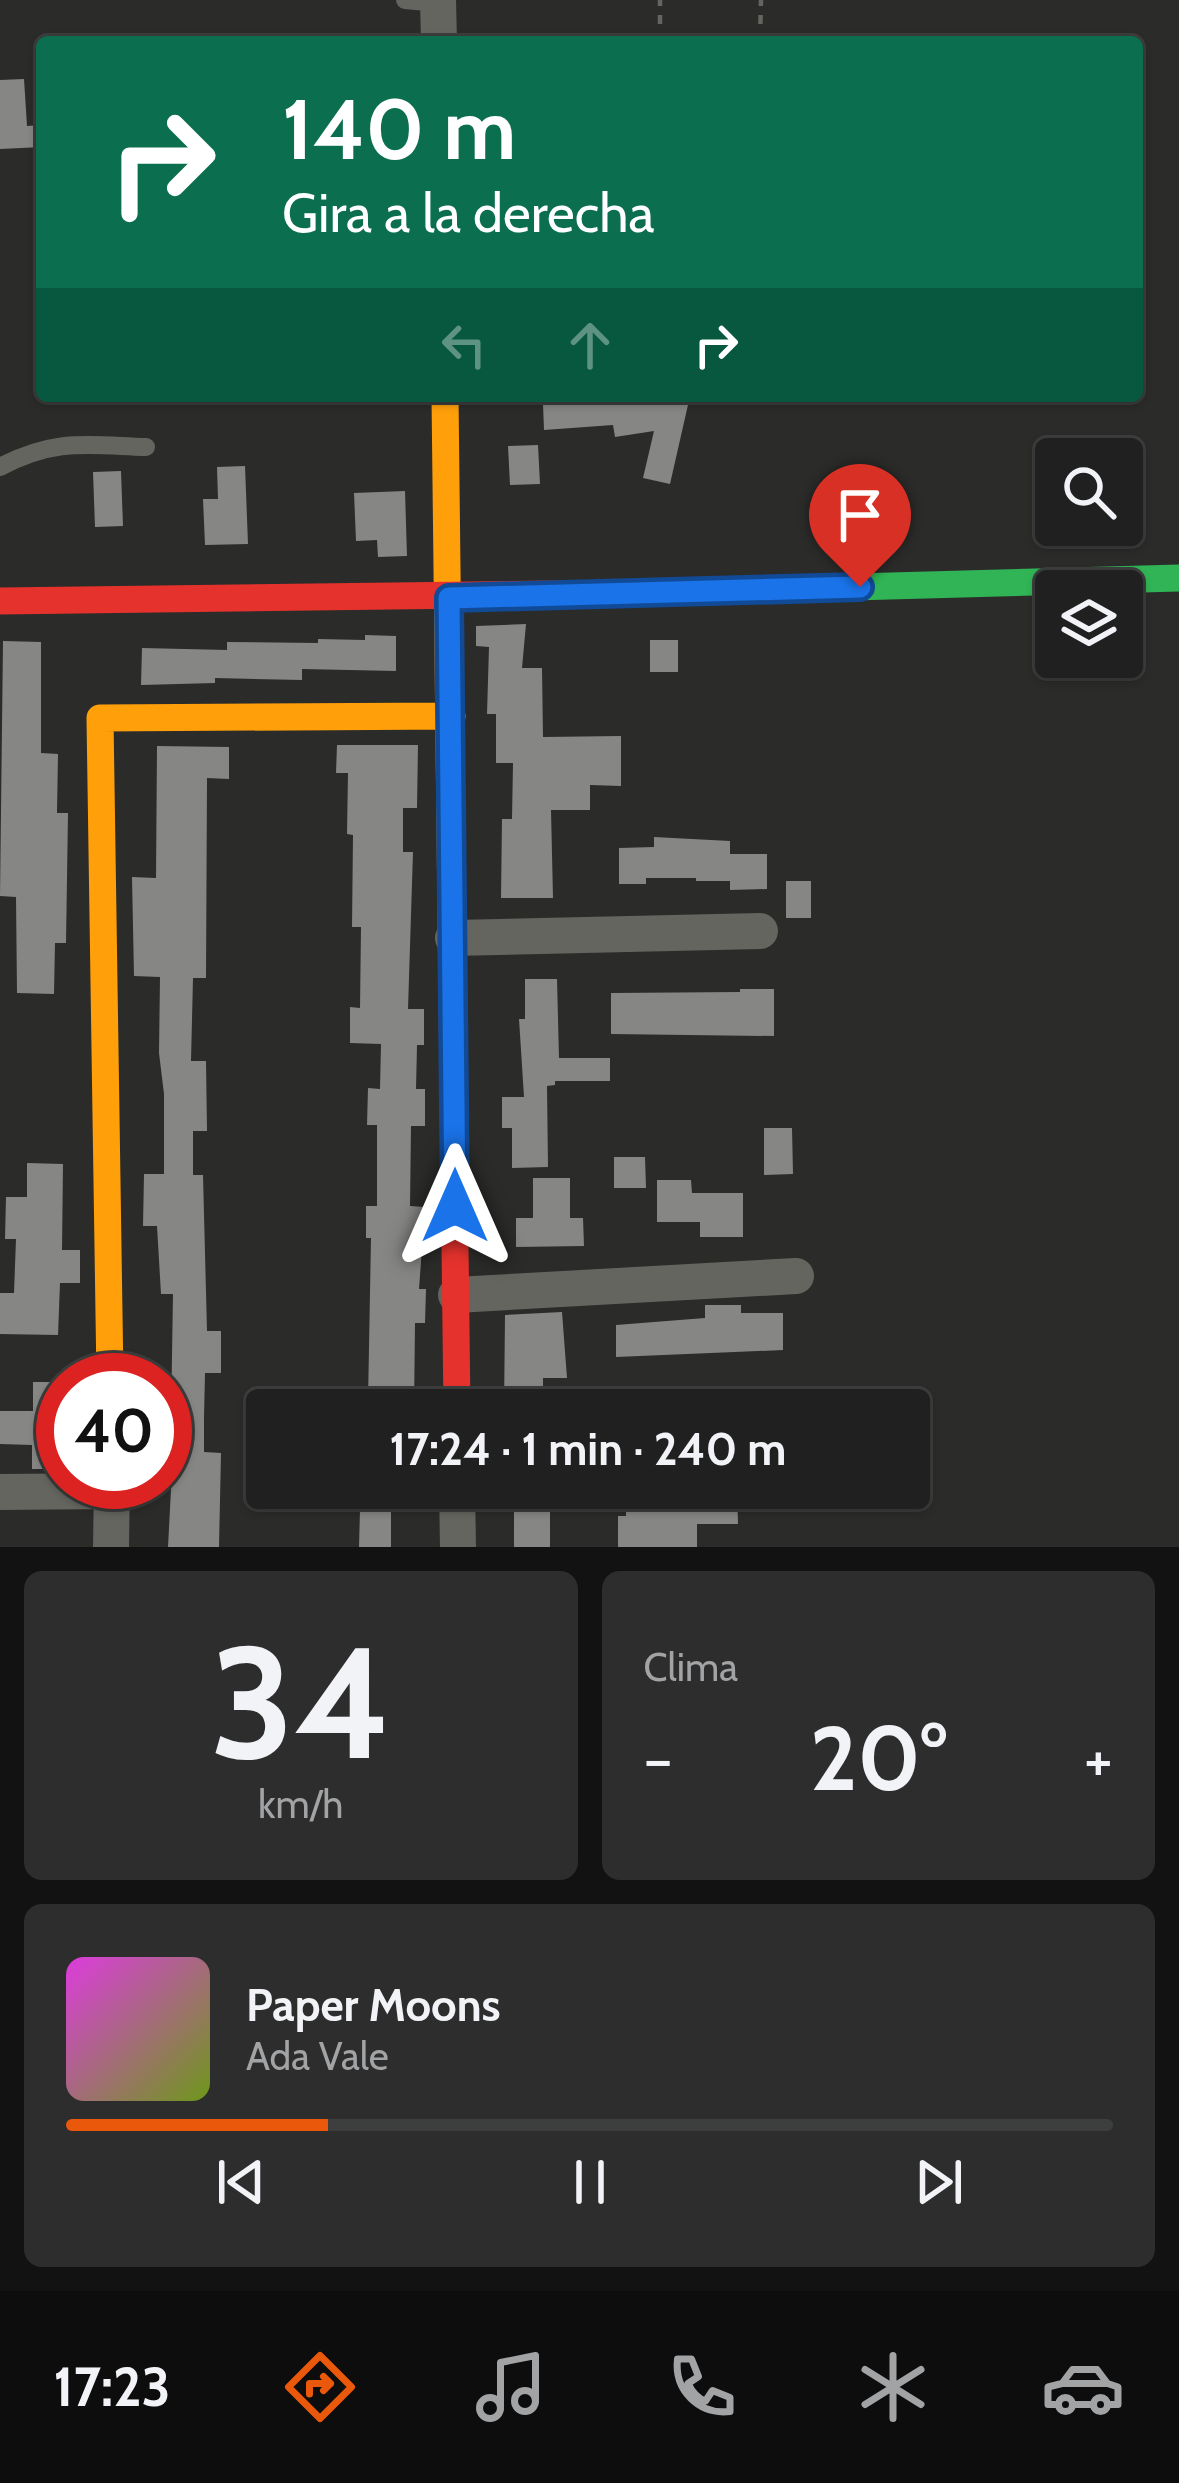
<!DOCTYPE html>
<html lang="es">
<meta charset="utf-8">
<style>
body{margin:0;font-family:Cabin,sans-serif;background:#2d2d2d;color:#f1f3f6;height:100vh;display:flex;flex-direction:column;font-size:45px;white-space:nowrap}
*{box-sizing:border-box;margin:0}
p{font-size:39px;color:#a2a3a5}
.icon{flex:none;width:66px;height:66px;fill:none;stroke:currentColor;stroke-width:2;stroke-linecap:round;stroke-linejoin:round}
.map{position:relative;height:1547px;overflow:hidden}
.details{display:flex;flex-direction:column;gap:24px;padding:24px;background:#121212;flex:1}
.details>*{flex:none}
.hud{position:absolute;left:36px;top:36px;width:1107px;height:366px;border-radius:12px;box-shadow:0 3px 9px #0004,0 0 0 3px #3d3e3e;background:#0b6e4f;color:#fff;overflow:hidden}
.tools{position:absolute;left:1035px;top:438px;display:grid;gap:24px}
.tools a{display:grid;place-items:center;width:108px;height:108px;border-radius:12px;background:#202020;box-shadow:0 3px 9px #0004,0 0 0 3px #3d3e3e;font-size:60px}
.speed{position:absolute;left:36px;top:1353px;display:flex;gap:24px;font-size:60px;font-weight:700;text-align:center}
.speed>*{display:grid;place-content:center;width:156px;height:156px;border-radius:50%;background:#202020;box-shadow:0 3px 9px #0004,0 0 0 3px #3d3e3e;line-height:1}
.speed .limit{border:18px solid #d22;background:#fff;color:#111}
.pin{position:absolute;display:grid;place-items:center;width:102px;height:102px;color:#fff;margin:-123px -51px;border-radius:50% 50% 50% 0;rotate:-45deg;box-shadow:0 0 12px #0007}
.pin .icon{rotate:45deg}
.me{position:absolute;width:132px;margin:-66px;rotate:0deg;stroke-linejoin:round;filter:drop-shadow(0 0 9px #0008)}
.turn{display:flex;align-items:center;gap:42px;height:252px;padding:0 48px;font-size:54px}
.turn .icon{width:156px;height:156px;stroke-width:2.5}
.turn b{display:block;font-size:84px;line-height:102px}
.lanes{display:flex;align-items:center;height:114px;padding:0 48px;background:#0003;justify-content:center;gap:60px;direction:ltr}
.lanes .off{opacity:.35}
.big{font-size:90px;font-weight:700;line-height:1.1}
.details .tile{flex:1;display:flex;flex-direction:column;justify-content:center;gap:18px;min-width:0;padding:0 42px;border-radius:18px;background:#2d2d2d}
.details .dial{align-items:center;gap:0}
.dial b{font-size:156px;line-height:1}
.song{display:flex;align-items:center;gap:36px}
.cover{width:144px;height:144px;border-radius:18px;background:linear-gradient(135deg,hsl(300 70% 55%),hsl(80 70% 35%))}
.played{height:12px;border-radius:6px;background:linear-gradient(90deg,#ea580c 25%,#3d3e3e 25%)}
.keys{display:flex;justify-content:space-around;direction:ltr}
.heat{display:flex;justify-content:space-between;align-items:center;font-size:66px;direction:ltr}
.details .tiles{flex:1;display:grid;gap:24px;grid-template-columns:1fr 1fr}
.tile:last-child{grid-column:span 2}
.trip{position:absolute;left:246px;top:1389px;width:684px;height:120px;border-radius:12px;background:#202020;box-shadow:0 3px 9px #0004,0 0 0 3px #3d3e3e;font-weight:700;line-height:120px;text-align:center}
.tab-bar{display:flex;height:192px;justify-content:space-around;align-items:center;background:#0d0d0d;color:#a2a3a5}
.tab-bar .icon{width:84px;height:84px}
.tab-bar .current{color:#ea580c}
.tab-bar b{font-size:54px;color:#f1f3f6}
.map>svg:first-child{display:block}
</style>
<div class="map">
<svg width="1179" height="1547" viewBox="0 0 1179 1547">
<rect width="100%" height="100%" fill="#2b2b2a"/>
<!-- building -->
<path fill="#868785" d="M24,79l3,47 15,-1v22l-42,2v-69z
M609,396h81l-20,88 -27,-6 11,-47 -39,6 -2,-12 -69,5 -1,-26z
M538,445l2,39 -30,1 -2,-39z
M245,466l3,78 -43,1 -2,-46h15l-1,-32z
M121,471l2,55 -28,1 -2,-55z
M405,491l2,65 -29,1 -1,-17 -21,1 -2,-48z
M526,624l-4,44h20l1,69 78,-1v50l-31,-1v25h-39l2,88h-52l1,-79h10l1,-56h-17v-49h-9l2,-67 -13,-1v-20z
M365,635l31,1v35l-94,-2v11l-87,-2v5l-74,2 1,-37 85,2v-8l91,1v-4l47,1z
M650,640h28v32h-28z
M3,641l38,1v111l17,1 -1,59h11l-2,130h-11l-1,51 -37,-1 -1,-96 -16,-1z
M337,745h81l-1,63h-14v44h10l-5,157h16v36h-7l-1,44h9v37h-14l-1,80 15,1 -6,82h7l-1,34h-10l-1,87h-31l1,-8h-16l3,-164h-5v-32h11v-81h-10l1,-37 12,1 1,-45 -31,-1v-36l10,1 1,-81h-9l1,-92 -6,-1 1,-61h-12z
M157,746l72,1v32l-22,-1 -1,200h-13l-2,83h15l1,70h-14v44h10l4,156h14v42h-16l-1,44v35l17,1 -2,94h-51l5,-95h-8v-36h6l2,-122h-12l-4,-68h-14l1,-52h20v-80l-5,-41 1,-76 -26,-1 -2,-99 24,1z
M654,837l76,4v13h37v35l-37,1v-9h-34v-3h-50v6h-27v-36l35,-1z
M786,881h25v37h-25z
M525,979h32l2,79h51v23h-55v4l-8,1 1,81 -36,1v-40h-10v-31h22l-5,-78h6z
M740,989h34v47l-163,-2v-41l129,-1z
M764,1128h28l1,46 -29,1z
M614,1157h31l1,31h-32z
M27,1163l36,1 -1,86h18v33h-20l-2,52 -58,-1v-41h14l2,-54h-11l1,-42h21z
M533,1178h37v40h13l1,28 -68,1v-29h17z
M657,1180h34l1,13h51v44h-43v-15h-43z
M705,1305h36v8h42v37l-167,7v-32l89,-7z
M562,1312l5,66h-24v32h-39l1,-95z
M33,1382h30v87h-31v-24l-32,-1v-33h33z
M514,1488h36v59h-36z
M626,1488h111l1,36h-41v23h-79v-31h8z
M360,1510l31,1v36h-32z"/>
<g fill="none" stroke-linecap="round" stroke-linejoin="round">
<!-- path -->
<path stroke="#646561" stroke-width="4.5" stroke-dasharray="9 9" stroke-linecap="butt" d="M660,42v-42
M760,42l1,-42"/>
<!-- lane -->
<path stroke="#63655e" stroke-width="18" d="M405,0l33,3
M0,467c55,-29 86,-22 146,-20"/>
<!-- street -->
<path stroke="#63655e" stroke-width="36" d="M438,0l1,42
M453,938l307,-7
M456,1295l340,-19
M457,1488l1,59
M0,1492l112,-1
M111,1547l1,-65"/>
<!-- fast -->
<path stroke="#30b455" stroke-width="27" d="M636,593l543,-15"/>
<!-- slow -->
<path stroke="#ff9f0a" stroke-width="27" d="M445,396l7,605
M110,1380l-10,-662 352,-2"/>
<!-- jam -->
<path stroke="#e5322d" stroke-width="27" d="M0,601l636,-8
M452,1001l5,409"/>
</g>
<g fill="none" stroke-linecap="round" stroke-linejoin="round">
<defs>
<path id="route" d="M455,1206l-6,-608 411,-11"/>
</defs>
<!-- route casing -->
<use href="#route" stroke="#114b97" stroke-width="30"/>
<!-- route -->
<use href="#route" stroke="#1a73e8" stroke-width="21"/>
</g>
</svg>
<div class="tools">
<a><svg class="icon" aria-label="search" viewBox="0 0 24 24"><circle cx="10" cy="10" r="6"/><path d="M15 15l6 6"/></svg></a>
<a><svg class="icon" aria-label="layers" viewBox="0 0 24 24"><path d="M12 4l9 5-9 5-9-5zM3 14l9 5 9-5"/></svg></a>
</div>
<div class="speed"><div class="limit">40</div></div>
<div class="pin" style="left:860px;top:587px;background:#d93025"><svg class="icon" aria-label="arrive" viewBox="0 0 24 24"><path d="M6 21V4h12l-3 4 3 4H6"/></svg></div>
<svg class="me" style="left:455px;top:1206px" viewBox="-20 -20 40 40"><path d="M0-17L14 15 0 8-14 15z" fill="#1a73e8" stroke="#fff" stroke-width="4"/></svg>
<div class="trip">17:24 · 1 min · 240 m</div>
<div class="hud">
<div class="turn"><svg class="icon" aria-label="right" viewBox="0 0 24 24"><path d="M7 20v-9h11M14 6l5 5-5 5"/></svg><div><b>140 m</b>Gira a la derecha</div></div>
<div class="lanes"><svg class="icon off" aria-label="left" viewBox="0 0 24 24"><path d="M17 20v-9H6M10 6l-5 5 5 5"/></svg><svg class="icon off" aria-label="ahead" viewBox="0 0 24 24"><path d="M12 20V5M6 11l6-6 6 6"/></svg><svg class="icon" aria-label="right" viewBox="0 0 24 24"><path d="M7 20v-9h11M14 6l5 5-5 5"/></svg></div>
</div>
</div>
<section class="details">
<div class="tiles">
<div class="tile dial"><b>34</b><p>km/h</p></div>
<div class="tile"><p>Clima</p>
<div class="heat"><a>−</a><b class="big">20°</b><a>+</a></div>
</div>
<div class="tile">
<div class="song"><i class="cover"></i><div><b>Paper Moons</b><p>Ada Vale</p></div></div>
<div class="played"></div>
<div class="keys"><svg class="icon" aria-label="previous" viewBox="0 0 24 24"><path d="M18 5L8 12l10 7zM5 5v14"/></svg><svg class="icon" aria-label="pause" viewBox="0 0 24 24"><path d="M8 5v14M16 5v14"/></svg><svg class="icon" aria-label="next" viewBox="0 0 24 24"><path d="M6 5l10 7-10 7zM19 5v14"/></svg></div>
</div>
</div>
</section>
<nav class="tab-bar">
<b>17:23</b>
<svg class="icon current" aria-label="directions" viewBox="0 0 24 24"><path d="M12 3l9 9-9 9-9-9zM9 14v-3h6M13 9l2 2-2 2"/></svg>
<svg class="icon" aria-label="music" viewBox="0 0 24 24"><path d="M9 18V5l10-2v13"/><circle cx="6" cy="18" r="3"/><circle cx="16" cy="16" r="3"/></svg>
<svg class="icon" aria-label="phone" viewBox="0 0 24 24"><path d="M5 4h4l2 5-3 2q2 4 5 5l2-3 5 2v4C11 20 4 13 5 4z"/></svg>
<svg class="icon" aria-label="climate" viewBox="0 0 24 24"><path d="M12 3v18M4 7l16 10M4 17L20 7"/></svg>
<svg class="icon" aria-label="car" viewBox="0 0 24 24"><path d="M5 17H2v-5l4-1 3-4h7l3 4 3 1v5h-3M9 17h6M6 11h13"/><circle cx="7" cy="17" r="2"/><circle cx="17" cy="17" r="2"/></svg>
</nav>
